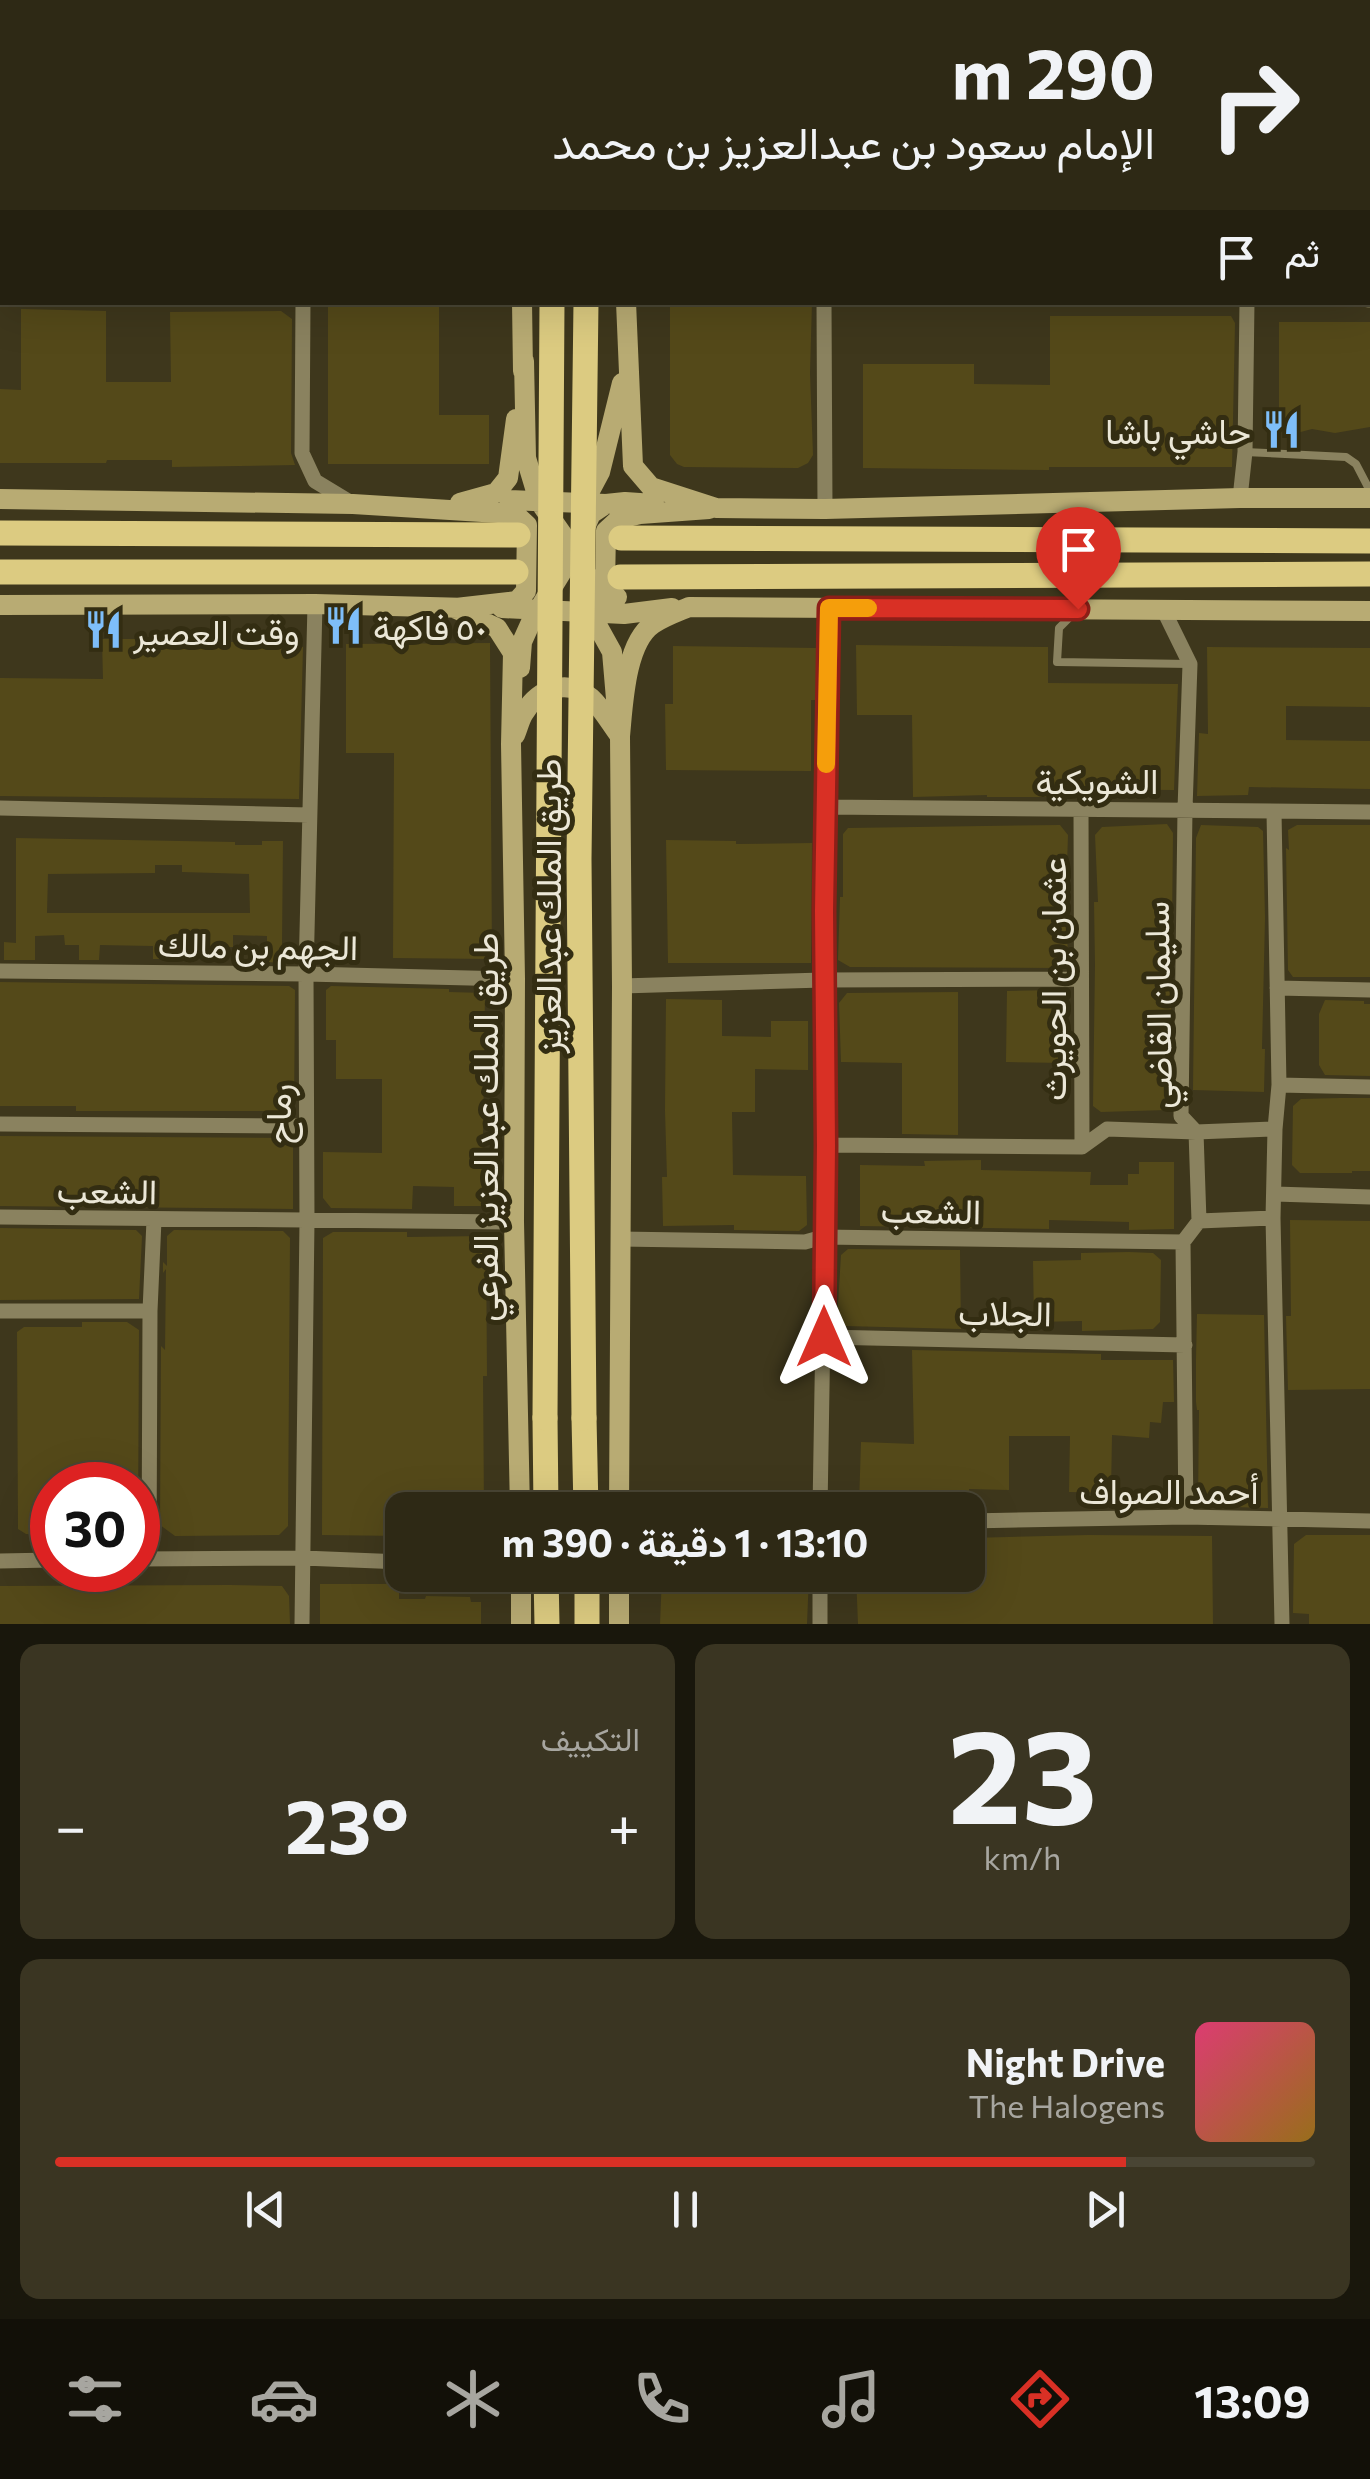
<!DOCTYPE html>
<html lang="ar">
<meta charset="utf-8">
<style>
body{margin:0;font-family:Commissioner,Vazirmatn,sans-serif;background:#3a3522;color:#f1f3f6;direction:rtl;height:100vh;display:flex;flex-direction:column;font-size:38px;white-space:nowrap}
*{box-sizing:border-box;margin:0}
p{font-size:32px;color:#a7a6a0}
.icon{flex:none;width:55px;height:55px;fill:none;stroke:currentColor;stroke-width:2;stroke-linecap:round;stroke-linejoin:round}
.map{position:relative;height:1624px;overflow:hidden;direction:ltr}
.panel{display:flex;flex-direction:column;gap:20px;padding:20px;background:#19170c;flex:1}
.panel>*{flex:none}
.top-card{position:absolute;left:0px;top:0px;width:1370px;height:305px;box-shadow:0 10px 40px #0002,0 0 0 2px #494534;direction:rtl;background:#2e2915;color:#f1f3f6;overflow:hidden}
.speed{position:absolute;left:30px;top:1462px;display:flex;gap:20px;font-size:50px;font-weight:700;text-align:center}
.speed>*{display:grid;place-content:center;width:130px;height:130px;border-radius:50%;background:#2e2915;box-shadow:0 10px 40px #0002,0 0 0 2px #494534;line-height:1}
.speed .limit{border:15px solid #d22;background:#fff;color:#111}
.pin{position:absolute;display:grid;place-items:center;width:85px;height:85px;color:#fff;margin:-102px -42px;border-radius:50% 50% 50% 0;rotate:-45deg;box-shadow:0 0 10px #0007}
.pin .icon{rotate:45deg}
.me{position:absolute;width:110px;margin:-55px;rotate:0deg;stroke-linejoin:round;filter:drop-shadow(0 0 8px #0008)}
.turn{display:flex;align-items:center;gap:35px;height:210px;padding:0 50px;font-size:45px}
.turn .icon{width:130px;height:130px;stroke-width:2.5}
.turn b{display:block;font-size:70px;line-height:85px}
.then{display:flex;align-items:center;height:95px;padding:0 50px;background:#0003;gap:20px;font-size:38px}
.big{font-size:75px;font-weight:700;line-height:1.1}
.panel .card{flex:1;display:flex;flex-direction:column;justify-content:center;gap:15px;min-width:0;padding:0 35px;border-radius:20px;background:#3a3522}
.panel .dial{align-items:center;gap:0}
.dial b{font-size:130px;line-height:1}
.song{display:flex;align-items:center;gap:30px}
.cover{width:120px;height:120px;border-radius:15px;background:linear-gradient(135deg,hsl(340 70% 55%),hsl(40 70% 35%))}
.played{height:10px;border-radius:5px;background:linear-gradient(90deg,#d93025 85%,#494534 85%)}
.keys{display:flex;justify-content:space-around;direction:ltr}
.heat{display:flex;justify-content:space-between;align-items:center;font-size:55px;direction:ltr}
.panel .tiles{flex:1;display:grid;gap:20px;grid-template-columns:1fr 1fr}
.card:last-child{grid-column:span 2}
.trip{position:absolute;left:385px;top:1492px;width:600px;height:100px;border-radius:20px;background:#2e2915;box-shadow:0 10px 40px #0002,0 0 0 2px #494534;font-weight:700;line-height:100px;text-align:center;direction:rtl}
.menu{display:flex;height:160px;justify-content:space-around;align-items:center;background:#121008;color:#a7a6a0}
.menu .icon{width:70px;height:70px}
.menu .on{color:#d93025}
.menu b{font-size:45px;color:#f1f3f6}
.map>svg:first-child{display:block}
</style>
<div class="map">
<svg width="1370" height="1624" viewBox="0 0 1370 1624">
<rect width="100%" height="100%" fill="#3e371c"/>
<!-- building -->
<path fill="#544919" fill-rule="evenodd" d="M328,302h111v113h50v49h-161z
M670,302h142l-2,71 3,82 -5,8 -10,5 -114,-1 -7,-3 -7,-9z
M21,309l85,2v71h65l-1,-70 111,-1 11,8 -1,134 4,12 -123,2v-7h-65l-1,3h-106v-74l21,1z
M1050,316h181l4,7 -3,144h-183v3l-186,-2v-104h111v20l76,1z
M1279,322h91v105l-35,6 -23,-4 -19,5 -9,-4 -5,-9z
M102,639h68v3h67v5h66l-4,152 -299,-3v-118l103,1z
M490,643l2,316 -99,-1 1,-205h-48v-109z
M856,645l192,2v36l130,1 -4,106 -125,-1v8h-62v-2l-74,2 -1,-82h-55z
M673,646l144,2 -1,52h-5v71l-145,-1 -1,-66h8z
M1207,647l163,1v59l-84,-1v34l84,1v48l-121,-2 -1,8 -51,1 2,-63 9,1z
M1167,824l6,9 -3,275 -4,2 -65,2 -8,-6 2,-141 -1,-63h4l-3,-67 7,-8z
M1060,825l8,10 -2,61 2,66 -6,6 -212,-1 -12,-7 2,-63h3v-63l5,-6z
M1201,825l57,2 5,4 2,87 -3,131h3l-1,43 -71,-2 3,-252z
M1297,825h73v152h-77l-5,-7 -2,-122 3,2 -1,-20z
M16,838l219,4v3h27v-4h21l-1,103h10v11l-8,8 -17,-1v-26l-34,-1v12h-59l-3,12h-18v-13l-53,-1 -1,15h-20v-15h-14l-1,-10 -29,1v24h-31v-18l12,1zM155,865h27v7l67,2 1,39h-203l1,-39 107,-1z
M666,840l70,1v3l76,-1 -1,120h-143z
M0,982l289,4 6,4 -1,121h-218v-5h-76z
M331,986l118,3v3l36,1 -3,213h-28v-19l-41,-1 -1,23 -81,-1 -8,-10v-46l59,1v-74h-46v-39h-10v-50z
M1055,990l12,13 -1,60 -60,-1 1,-71z
M958,992v143l-56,-1v-71l-61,-1 -2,-59 8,-10z
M666,999l56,1v36l49,1v-16h37v49l-53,-1v43h-23l1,63 73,1 1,49 -8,6 -65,-1v-5l-71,1 -1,-49h5l-2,-66z
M1325,1000l39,1v3h6v72l-45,-1 -6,-10v-51z
M1340,1098h30v73h-18v2h-52l-8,-8 1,-59 8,-7z
M0,1136l293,2v71l-293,-3z
M981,1160v10l110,2 -1,13h38v-11h11v-12h35v67l-45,1v-8l-80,-2v9l-189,-3v-61l65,1 -1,-5z
M1290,1220l80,1v168l-82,1 -2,-74h5z
M0,1228l136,2 6,6 -3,63 -139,1z
M174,1230l109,1 7,7 -2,288 -9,9 -104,1 -15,-11 1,-179 4,4 1,-81 -3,4v-11l4,4v-30z
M333,1232h74v5l79,-1 1,140h-4l1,134h-82v26l-80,-1 1,-297z
M848,1249l112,1 1,79 -116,-3 -8,-5 4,-66z
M1129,1252l24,1 8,7 -1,62 -7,7 -71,2v-10l-48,1 -1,-61 48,-1v-7z
M1197,1314l67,1 4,193 -70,-2 1,-96h-2l-1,-8v-43z
M82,1322h45l12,8 -1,201v-46h-86v50l-26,-1 -8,-5 -1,-197 7,-5h58z
M912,1350l189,4v6h72l1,42h-11l-2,21 -11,-1 -1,16 -37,-3 -1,58 -42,-1 1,-56h-61v54l-40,-1v6l-69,-3v14l-41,-1 2,-63 53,2z
M1089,1535l123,1 1,88h-355l-2,-49h112v-37z
M1306,1535h64v89h-61v-10l-16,-1 1,-69z
M662,1575l147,1 -2,48h-147z
M320,1584h79v15h26l1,-3 44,1 1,5h10v22h-161z
M230,1585l52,1 7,10 1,28h-290v-38z"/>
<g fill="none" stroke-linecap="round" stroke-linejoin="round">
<!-- lane -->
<path stroke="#8a825f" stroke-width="8" d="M1245,452l101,5 10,7 14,27
M1072,615l-13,13 -2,34 133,2"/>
<!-- street -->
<path stroke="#8a825f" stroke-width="15" d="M1145,0v2
M1246,0v2
M140,2v-2
M304,2v-2
M826,2v-2
M1366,2l2,-2
M1368,52h2
M0,292h2
M1368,300h2
M303,302l-1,151 13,28 38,23
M824,302l1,207
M1240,498l5,-46 2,-150
M1163,609l27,55 -5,145 -4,307 15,16 3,89 -16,21 3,275
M825,807l545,5
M0,808l309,7
M1081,810l1,337
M1274,812l5,273 -4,44 -2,89 9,406
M0,971l306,3 209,5
M622,986l201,-6 257,-1
M1277,988l93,2
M1279,1085l91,2
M0,1124l305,2
M826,1145l256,2 25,-18 89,3 79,-3
M1275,1194l95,3
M0,1217l514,5
M1199,1221l74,-3
M620,1239l185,3 18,-5 360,5
M0,1311h150
M824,1337l361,8
M820,1510l6,-365 -3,-165 2,-173 4,-199
M968,1521l218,-4 184,4
M138,1559l165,-1 99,4
M149,1559l1,-248 4,-91
M0,1561l52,-1
M820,1575v49
M302,1624l5,-403 -1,-247 9,-370"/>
<!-- secondary -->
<path stroke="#b8ab73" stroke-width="20" d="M520,2v-2
M621,2v-2
M522,302l1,69
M626,302l7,164 18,21 65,21 109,1 415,-11h130
M524,361l2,97 13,43 30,43 34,59 10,7 11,4 48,-6
M0,499l353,5 162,10 12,11 -1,66 -9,10 -61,7
M509,500l97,4 19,-2 29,2
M584,502l16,-30 22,-89
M460,503l36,-10 12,-15 8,-59
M617,597l-12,-11 1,-55 13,-12 21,-5 69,-5
M0,605l315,-1 153,4
M586,605l26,47 4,47
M454,608l43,20 16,25 -2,91 4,235 -1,243 6,288
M502,608l122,6
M520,668l2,-26 9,-20 43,-70 17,-38 15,-10
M515,735c3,-7 5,-16 9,-22 15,-25 43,-35 67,-15 11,10 20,26 29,38
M619,1510l3,-524 -2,-250c3,-30 5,-93 33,-112 10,-7 24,-12 36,-17l681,4
M521,1624v-49
M619,1624v-49"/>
<!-- primary -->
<path stroke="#dccb81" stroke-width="25" d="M553,2v-2
M590,2v-2
M0,533l518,2
M621,538l749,3
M0,572h516
M620,577l750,-3
M545,1418l1,92
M584,1418l2,92
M546,1575l1,49
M587,1575v49"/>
<!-- primary-bridge -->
<path stroke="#dccb81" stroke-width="25" d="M545,1418l7,-1116
M584,1418l-5,-559 7,-557"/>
</g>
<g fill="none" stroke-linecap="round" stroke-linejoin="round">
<defs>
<path id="route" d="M824,1337l2,-192 -2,-234 5,-303 249,1"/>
</defs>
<!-- route casing -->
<use href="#route" stroke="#8d1f18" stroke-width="25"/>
<!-- route -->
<use href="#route" stroke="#d93025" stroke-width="18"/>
<!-- slow -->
<path stroke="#f59e0b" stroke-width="18" d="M826,764l3,-156h39"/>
</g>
<!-- icons -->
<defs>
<symbol id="restaurant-bare" viewBox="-9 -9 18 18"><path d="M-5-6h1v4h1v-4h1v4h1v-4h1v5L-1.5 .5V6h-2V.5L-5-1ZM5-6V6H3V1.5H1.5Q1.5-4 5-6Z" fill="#7ebef9" stroke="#332d12" stroke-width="2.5" paint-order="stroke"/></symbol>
</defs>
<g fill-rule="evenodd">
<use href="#restaurant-bare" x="1254" y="402" width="55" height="55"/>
<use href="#restaurant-bare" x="316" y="598" width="55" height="55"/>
<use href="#restaurant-bare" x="76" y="602" width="55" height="55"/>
</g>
<g text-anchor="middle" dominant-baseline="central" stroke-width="10" stroke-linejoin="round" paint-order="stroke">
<!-- poi labels -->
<g font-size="35" fill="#ebe7d7" stroke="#332d12" text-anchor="start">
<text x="1251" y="429" text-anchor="end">حاشي باشا</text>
<text x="373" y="625">٥٠ فاكهة</text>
<text x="133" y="630">وقت العصير</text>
</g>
<!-- street labels -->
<g font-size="35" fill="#ebe7d7" stroke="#332d12">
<text x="1097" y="779">الشويكية</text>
<text transform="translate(546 906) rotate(-90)">طريق الملك عبدالعزيز</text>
<text transform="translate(258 944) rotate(1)">الجهم بن مالك</text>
<text transform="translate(1051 979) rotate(-90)">عثمان بن الحويرث</text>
<text transform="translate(1156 1005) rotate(-91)">سليمان القاضي</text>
<text transform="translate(276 1114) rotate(-90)">رماح</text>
<text transform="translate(483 1127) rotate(-90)">طريق الملك عبدالعزيز الفرعي</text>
<text transform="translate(107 1189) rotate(1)">الشعب</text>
<text transform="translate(931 1209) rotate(1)">الشعب</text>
<text transform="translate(1005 1311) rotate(1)">الجلاب</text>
<text x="1169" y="1489">أحمد الصواف</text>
</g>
</g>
</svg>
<div class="speed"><div class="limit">30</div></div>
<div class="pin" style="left:1078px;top:609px;background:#d93025"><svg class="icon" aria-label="arrive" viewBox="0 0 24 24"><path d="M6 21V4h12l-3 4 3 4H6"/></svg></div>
<svg class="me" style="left:824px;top:1337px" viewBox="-20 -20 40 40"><path d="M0-17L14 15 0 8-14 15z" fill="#d93025" stroke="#fff" stroke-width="4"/></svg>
<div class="trip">13:10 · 1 دقيقة · 390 m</div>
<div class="top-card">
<div class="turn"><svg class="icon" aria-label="right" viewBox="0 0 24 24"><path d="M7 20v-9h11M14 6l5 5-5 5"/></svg><div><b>290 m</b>الإمام سعود بن عبدالعزيز بن محمد</div></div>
<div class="then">ثم<svg class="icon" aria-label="arrive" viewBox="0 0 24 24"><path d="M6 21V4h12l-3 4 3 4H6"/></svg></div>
</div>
</div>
<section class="panel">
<div class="tiles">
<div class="card dial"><b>23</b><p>km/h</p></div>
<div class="card"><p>التكييف</p>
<div class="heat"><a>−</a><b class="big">23°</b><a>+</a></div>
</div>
<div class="card">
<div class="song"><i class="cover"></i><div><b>Night Drive</b><p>The Halogens</p></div></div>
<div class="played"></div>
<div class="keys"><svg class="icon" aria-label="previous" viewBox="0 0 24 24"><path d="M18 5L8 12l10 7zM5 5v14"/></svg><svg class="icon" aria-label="pause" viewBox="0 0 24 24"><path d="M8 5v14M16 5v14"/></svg><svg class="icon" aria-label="next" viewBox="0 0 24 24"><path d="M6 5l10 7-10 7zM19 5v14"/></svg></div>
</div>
</div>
</section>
<nav class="menu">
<b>13:09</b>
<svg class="icon on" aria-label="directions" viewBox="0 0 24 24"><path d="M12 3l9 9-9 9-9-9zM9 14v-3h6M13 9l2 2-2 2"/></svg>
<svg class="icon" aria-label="music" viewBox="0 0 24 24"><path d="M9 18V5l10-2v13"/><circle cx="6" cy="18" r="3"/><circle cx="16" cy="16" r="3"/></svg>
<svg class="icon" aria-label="phone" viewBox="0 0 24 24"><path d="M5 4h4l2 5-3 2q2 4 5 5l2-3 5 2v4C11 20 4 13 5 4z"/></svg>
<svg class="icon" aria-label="climate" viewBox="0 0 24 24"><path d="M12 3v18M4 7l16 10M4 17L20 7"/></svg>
<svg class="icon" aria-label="car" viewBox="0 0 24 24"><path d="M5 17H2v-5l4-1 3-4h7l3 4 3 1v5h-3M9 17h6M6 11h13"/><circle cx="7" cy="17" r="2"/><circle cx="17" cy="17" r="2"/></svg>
<svg class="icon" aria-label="filters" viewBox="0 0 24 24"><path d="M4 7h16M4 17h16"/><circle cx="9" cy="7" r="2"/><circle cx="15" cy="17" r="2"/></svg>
</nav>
